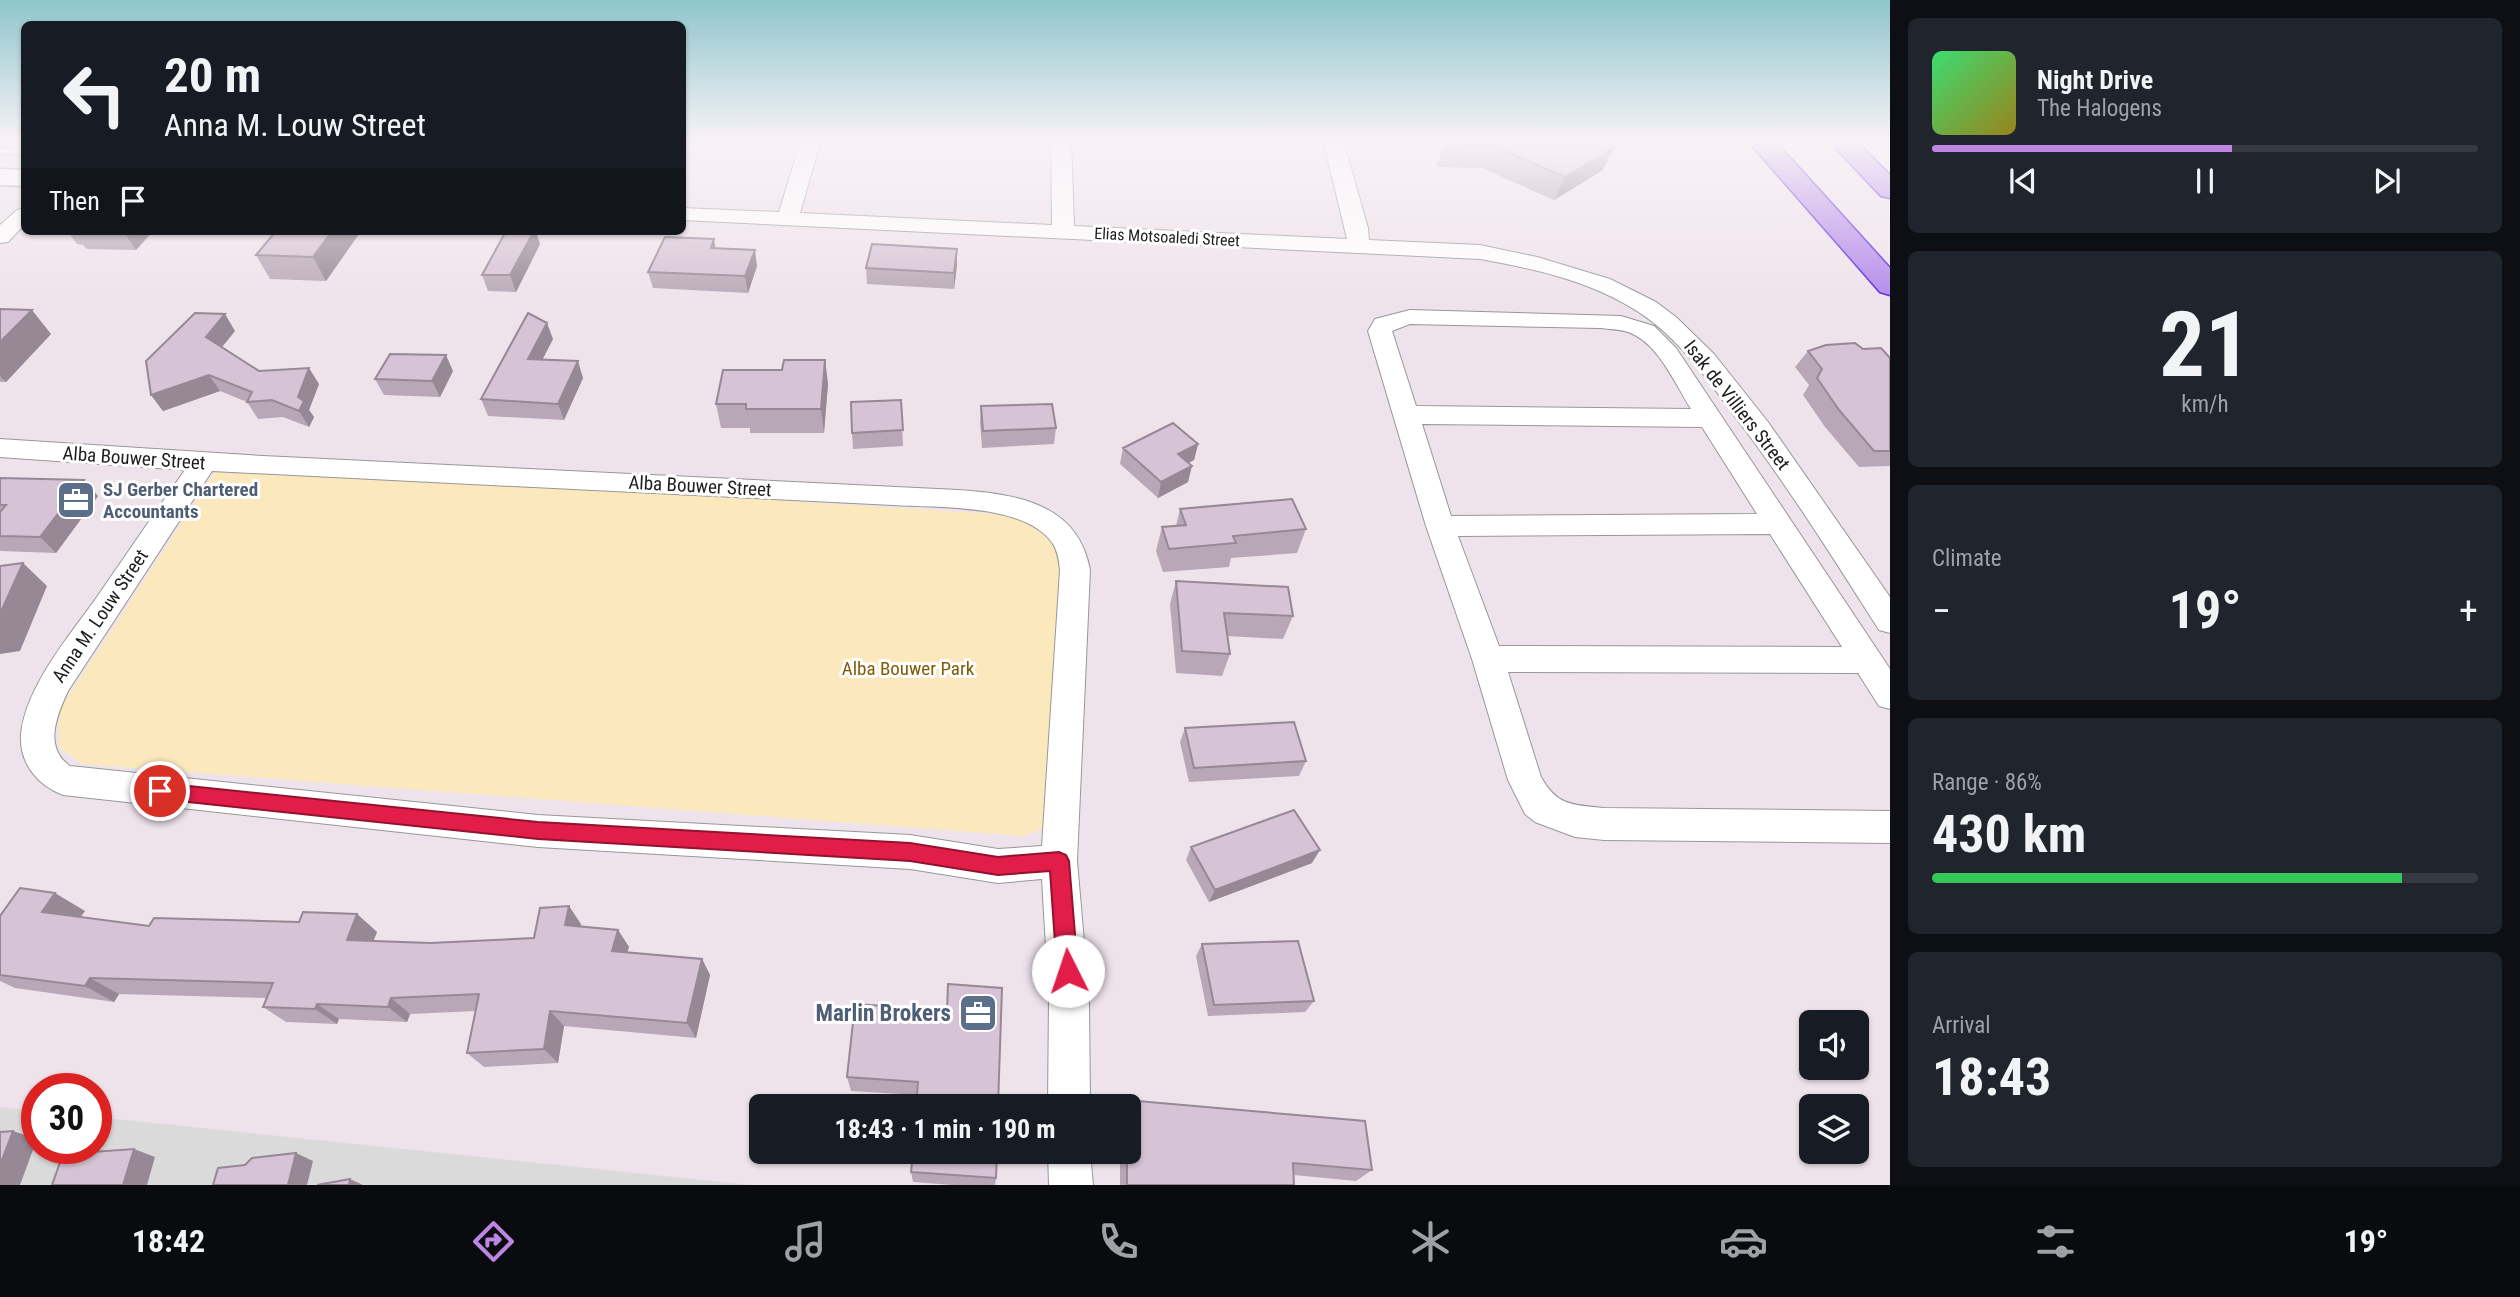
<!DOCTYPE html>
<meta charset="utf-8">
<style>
body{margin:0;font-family:"Roboto Condensed",sans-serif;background:#20242c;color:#f1f3f6;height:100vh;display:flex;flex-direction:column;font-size:26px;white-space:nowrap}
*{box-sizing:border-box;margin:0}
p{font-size:23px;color:#9ea1a6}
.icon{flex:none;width:38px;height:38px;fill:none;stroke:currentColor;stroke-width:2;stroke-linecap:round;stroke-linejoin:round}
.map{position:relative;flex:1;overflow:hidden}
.panel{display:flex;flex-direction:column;gap:18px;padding:18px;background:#0d0f14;width:630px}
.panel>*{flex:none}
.guide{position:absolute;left:21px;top:21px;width:665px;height:214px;border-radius:10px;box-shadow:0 2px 5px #0004;background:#171b24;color:#f1f3f6;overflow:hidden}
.buttons{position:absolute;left:1799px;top:1010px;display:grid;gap:14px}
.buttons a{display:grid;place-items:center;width:70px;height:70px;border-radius:10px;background:#171b24;box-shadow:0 2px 5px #0004;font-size:35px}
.speed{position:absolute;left:21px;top:1073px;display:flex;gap:14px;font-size:35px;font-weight:700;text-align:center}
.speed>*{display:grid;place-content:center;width:91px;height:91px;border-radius:50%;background:#171b24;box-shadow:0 2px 5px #0004;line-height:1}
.speed .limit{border:10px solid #d22;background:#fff;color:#111}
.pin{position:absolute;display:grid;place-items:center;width:60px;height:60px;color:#fff;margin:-30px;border:4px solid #fff;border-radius:50%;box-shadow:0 2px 7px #0007}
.me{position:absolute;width:77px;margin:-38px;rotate:356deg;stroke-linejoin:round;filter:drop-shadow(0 0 5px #0008)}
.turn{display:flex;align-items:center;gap:24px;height:147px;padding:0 28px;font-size:32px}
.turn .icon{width:91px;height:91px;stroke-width:2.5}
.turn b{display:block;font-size:49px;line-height:60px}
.then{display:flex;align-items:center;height:66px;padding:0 28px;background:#0003;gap:14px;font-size:26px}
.big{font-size:52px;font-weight:700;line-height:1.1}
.panel .tile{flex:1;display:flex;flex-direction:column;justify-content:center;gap:10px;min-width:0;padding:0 24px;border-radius:10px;background:#20242c}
.panel .dial{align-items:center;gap:0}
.dial b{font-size:91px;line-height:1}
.song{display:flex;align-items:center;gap:21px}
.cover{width:84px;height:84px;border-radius:10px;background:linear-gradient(135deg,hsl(140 70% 55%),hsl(50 70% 35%))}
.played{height:7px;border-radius:4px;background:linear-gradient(90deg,#bd86e3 55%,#363941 55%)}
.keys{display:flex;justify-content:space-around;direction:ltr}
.heat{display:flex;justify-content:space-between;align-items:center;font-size:38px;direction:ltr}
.charge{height:10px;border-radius:5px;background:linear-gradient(90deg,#34c759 86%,#363941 0)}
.trip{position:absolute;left:749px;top:1094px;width:392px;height:70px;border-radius:10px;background:#171b24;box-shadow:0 2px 5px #0004;font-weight:700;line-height:70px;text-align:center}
.tabs{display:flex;height:112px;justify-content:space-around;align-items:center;background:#090b0e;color:#9ea1a6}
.tabs .icon{width:49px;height:49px}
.tabs .active{color:#bd86e3}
.tabs b{font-size:32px;color:#f1f3f6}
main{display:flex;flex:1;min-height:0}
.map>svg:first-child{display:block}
</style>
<main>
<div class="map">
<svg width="1890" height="1185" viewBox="0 0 1890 1185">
<rect width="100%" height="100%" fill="#efe3eb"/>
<!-- residential -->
<path fill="#dbdadb" d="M0,1107l37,4v37h59v-31l655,68h-751z"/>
<!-- park -->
<path fill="#fbe9bd" d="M219,466l792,49 35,15 18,19 -2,272 -39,15 -941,-72 -23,-17v-37z"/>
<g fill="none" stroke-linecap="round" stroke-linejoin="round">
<defs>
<path id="service" d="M0,148l24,1v6l-24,-1z"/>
<path id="minor" d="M801,140h20l-21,73 252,12 -1,-85h20l3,86 273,13 -24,-99h20l25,88 1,12 111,5 57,12 73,22 46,23 20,15 38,37 54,68 122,175v36l-11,-3c-47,-74 -93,-147 -146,-216 -27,-37 -54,-75 -93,-101 -48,-32 -105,-44 -160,-54l-798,-39v-12l97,4z
M24,208v17l-16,17 -8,1v-18l17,-15z
M1410,310l211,6 33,10 22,22 214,321v40l-11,-3 -21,-33 -350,-1 33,105c16,29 32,28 63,31l286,3v32l-286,-3 -29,-3 -40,-15 -10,-8 -17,-34 -36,-121 -46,-133 -58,-195 7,-12zM1410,324l190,4c9,1 19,1 28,4 30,10 47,52 63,77l-275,-3 -24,-75zM1422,424l280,3 55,87 -306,2zM1770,534l72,113 -343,-1 -41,-110z
M0,439l263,17 695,34c58,4 120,13 132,80l-13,291 12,138 1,107h-42l1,-107 -7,-120 -44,4 -88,-14 -372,-22 -475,-52c-26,-10 -44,-32 -42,-61 5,-49 51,-101 78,-140 29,-42 57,-83 86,-124l-185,-13zM212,471l681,34c44,3 133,-2 160,39 5,8 6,17 7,26l-18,276 -44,3 -88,-14 -372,-20 -468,-49c-27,-19 -13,-51 -2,-75z
M1048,1152h42l3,33h-44z"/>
<path id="tertiary" d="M0,169l24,1v16l-24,-1z"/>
<path id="motorway" d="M1747,140h27l116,128v27l-10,-3z
M1828,140h27l35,35v23l-9,-2z"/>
</defs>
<!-- service casing -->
<use href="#service" stroke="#979797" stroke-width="2"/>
<!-- minor casing -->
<use href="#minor" stroke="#979797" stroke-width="2"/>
<!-- tertiary casing -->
<use href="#tertiary" stroke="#979797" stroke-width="3"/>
<!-- motorway casing -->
<use href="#motorway" stroke="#531de0" stroke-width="3"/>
<!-- service -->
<use href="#service" fill="#fff" fill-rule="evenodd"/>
<!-- minor -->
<use href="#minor" fill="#fff" fill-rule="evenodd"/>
<!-- tertiary -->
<use href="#tertiary" fill="#fff" fill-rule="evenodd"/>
<!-- motorway -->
<use href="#motorway" fill="#b287ea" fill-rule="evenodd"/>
</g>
<!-- wall -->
<path fill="#b8a8b7" d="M1597,140l6,30 -49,30 -72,-32 -46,-1 9,-23z
M67,231h86l-17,19 -49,-1 -4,-4 -6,-1z
M361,231l-35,50 -56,-2 -14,-24z
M540,244l-24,48 -28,-1 -6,-16z
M957,265l-3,24 -87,-5 -1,-16z
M757,266l-9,27 -95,-5 -5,-16z
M0,309l51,25 -45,48h-6z
M235,331l-13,16 37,24 60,13 -10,26 5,7 -5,10 -26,-10 -25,2 -11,-17 -27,-11 -57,20 -12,-16z
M553,339l-11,21 41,18 -19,42 -76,-4 -7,-17z
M1863,349l27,9v108l-31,1 -34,-40 -22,-32 6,-10 -14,-18 13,-16z
M825,360l3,24 -4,49h-74v-5h-29l-5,-24 66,-34z
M453,371l-13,26 -56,-2 -9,-16z
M901,400l2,46 -50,3 -1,-16z
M981,406l75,22 -2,16 -72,4 -2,-26z
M1198,444l-4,16 -6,3v19l-30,16 -38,-34 3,-16z
M0,478l98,18 -42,57 -56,-2z
M1180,509l126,20 -9,24 -66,5 -2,9 -66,5 -7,-21 6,-24 14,-1z
M1176,581l117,35 -10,23 -56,-3 3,18 -8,22 -46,-3 -6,-69z
M1185,728l121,33 -7,15 -110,6 -9,-40z
M1191,847l121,16 -103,39 -23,-42z
M85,911l-5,6 69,9 150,-4 58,-8 20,18 -4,9 57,2 104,-5 47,-14v3l37,3 11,17 -2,5 75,7 8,16 -14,63 -132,-12 -6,37 -74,4 -17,-14 9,-42 -66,3 -3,8 -68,-3 -2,5 -51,-2 -23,-15 3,-9 -147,-4 -5,8 -99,-14 -15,-7v-65z
M1202,944l112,57 -9,11 -97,4 -12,-60z
M1002,988l-85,107 -66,-4 -4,-14 100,-67z
M1126,1100l246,70 -16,11 -62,-6v10h-174v-33h9v-46h-6z
M911,1172l85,6 -1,7h-42l-40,-3z"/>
<!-- shaded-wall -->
<path fill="#968895" d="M1615,147l-12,23 -49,30 11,-23z
M128,231h25l-17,19 -11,-16z
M332,231h29l-35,50 -13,-24z
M534,231h2l4,13 -24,48 -6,-17z
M714,239l3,17 -6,-8z
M957,249v16l-3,24v-16z
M755,250l2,16 -9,27 -3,-17z
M32,310l19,24 -45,48 -6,-6v-34z
M225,314l10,17 -18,22 -11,-16z
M547,323l6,16 -19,37 -6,-17z
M446,355l7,16 -13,26 -8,-16z
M825,360l3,24 -4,49 -3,-24z
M578,361l5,17 -19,42 -6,-16z
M309,368l10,16 -10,26 5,7 -5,10 -10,-16 -1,-14z
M209,375l11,16 -57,20 -12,-16z
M1198,444l-4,16 -20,11 4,-17z
M1192,466l-4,16 -30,16 3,-16z
M84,480l14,16 -42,57 -16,-16z
M23,563l24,23 -27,65 -20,3v-40z
M1320,850l-8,13 -103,39 6,-12z
M55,893l30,18 -13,18 -30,-17z
M569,906l12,18 -3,19 -13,-18z
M357,914l20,18 -10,25 -20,-17z
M618,930l11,17 -6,20 -11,-16z
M702,959l8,16 -14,63 -9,-15z
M90,978l29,16 -5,8 -29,-16z
M391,998l19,16 -3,8 -19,-15z
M317,1004l22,15 -2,5 -22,-15z
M550,1011l14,15 -6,37 -14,-14z
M13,1131l24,8 -17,46h-20v-20z
M134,1149l21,8 -8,28h-24z
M296,1153l17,8 -6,24h-19z
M350,1179l13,6h-14z"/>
<!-- building -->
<path fill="#d6c3d5" stroke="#968895" stroke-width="2" d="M1453,140h144l18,7 -50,30 -73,-32 -47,-1z
M77,231h51l-3,3 -50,-1z
M276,231h56l-19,26 -57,-2z
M506,231h28l-24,44h-28z
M665,237l49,2 -3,9 44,2 -10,26 -97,-4z
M872,244l85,5 -3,24 -88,-5z
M0,309l32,1 -32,32z
M195,313l30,1 -19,23 53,34 50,-3 -11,29 6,4 -5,10 -27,-11 -25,2 5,-10 -43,-17 -58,20 -5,-34z
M528,313l19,10 -19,36 50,2 -20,43 -77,-5z
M1855,343l8,6 18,-1 9,10v93h-16l-35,-41 -22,-32 5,-9 -14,-18 18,-6z
M390,354l56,1 -14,26 -57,-2z
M784,360h41l-4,49h-75v-5h-30l7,-34h59z
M901,400l2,30 -51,3 -1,-31z
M1052,404l4,24 -73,3 -2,-25z
M1173,423l25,21 -20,10 14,12 -31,16 -38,-34z
M0,478l84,2 -44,57 -40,-1v-24l6,-7h-6z
M1292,499l14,30 -73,7 3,7 -67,6 -7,-22 24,-2 -6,-16z
M23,563l-23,51v-48z
M1176,581l112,6 5,29 -69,-3 6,41 -48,-3z
M1294,722l12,39 -112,7 -9,-40z
M1294,810l26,40 -105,40 -24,-43z
M20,888l35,5 -13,19 107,14 5,-8 145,4 4,-10 54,2 -10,26 83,3 104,-5 6,-30 29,-2 -4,19 53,5 -6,21 90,8 -15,64 -137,-12 -6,38 -77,4 12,-59 -88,4 -3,9 -71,-3 -2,5 -52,-2 10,-24 -183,-5 -5,8 -85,-11v-59z
M1298,941l16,60 -100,4 -12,-61z
M948,984l54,4 -4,118h-82l2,-24 -71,-5 8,-73 92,6z
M1126,1100l239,21 7,49 -79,-7 1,22h-167v-33h2v-46h-3z
M13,1131l-13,34v-33z
M134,1149l-11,36h-71l11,-31z
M913,1152h84l-1,26 -85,-6z
M296,1153l-8,32h-75l5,-17 27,-3 7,-7z
M350,1179l-1,6h-32z"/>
<!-- sky -->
<linearGradient id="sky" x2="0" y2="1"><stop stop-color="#8fc5cc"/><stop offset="0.46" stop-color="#f8f2f6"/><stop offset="1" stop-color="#f8f2f6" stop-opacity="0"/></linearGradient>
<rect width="1890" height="306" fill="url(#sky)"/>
<!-- route -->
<path fill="#e11d48" stroke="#92132f" stroke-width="2" d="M160,783l378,39 372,21 88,14 61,-5 7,3 3,6 9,110 -3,8 -7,3 -8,-3 -3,-8 -7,-100 -52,4 -88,-14 -372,-22 -378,-40 -7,-2 -2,-6 2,-6z"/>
<!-- icons -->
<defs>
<symbol id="office-square" viewBox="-11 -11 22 22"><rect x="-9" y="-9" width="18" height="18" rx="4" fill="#5c6f8a" stroke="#fff"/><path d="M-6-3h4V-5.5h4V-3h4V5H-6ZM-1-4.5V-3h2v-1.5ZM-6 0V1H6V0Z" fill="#fff"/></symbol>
</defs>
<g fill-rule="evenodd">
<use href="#office-square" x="54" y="478" width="44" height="44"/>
<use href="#office-square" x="956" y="991" width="44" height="44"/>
</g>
<g text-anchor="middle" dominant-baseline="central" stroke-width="6" stroke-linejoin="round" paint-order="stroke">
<!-- far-street labels -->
<g font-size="16" fill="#1d1d1d" stroke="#fff">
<text transform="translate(1167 237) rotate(3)">Elias Motsoaledi Street</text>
</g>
<!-- street labels -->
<g font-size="19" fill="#1d1d1d" stroke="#fff">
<text transform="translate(1737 405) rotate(52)">Isak de Villiers Street</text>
<text transform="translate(134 458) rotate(4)">Alba Bouwer Street</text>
<text transform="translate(700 486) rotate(3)">Alba Bouwer Street</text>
<text transform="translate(100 616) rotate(-56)">Anna M. Louw Street</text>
</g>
<!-- service labels -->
<g font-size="19" font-weight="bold" fill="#4e5e75" stroke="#fff" text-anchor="start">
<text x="103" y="489">SJ Gerber Chartered<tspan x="103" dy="22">Accountants</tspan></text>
</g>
<!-- park labels -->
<g font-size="19" fill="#805c07" stroke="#fff">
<text x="908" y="668">Alba Bouwer Park</text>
</g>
<!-- near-service labels -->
<g font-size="23" font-weight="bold" fill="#4e5e75" stroke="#fff" text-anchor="end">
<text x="951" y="1013">Marlin Brokers</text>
</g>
</g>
</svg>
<div class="buttons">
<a><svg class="icon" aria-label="sound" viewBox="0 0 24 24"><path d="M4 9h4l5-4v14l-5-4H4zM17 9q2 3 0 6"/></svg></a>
<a><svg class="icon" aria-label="layers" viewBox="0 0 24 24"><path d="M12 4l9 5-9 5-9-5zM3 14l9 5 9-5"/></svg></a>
</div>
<div class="speed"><div class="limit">30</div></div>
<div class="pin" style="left:160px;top:791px;background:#d93025"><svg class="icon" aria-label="arrive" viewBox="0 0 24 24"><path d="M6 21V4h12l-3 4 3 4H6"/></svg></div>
<svg class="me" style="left:1068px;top:971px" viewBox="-20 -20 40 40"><circle r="19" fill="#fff"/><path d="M0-13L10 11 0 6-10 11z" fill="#e11d48"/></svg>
<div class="trip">18:43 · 1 min · 190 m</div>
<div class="guide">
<div class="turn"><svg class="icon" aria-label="left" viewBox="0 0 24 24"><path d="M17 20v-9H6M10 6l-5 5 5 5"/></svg><div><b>20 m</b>Anna M. Louw Street</div></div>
<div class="then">Then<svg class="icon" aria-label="arrive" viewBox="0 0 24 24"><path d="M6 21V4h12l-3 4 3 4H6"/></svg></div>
</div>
</div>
<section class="panel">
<div class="tile">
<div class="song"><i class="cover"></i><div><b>Night Drive</b><p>The Halogens</p></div></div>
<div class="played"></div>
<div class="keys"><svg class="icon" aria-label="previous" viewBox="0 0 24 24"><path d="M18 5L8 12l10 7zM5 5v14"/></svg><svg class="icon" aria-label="pause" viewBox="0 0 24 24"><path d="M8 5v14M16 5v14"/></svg><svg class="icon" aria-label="next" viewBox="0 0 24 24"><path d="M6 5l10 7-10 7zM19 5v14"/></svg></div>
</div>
<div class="tile dial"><b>21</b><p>km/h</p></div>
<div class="tile"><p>Climate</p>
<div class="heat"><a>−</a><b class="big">19°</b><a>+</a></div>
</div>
<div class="tile"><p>Range · 86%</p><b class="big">430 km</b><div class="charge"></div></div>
<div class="tile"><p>Arrival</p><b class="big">18:43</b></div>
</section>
</main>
<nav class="tabs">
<b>18:42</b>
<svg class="icon active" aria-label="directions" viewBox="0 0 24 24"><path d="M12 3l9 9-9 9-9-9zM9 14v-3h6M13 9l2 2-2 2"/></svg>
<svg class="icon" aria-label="music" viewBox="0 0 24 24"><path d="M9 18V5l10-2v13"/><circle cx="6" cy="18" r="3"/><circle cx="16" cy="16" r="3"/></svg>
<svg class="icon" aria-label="phone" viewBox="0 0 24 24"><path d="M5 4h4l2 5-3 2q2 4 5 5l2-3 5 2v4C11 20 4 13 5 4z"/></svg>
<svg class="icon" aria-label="climate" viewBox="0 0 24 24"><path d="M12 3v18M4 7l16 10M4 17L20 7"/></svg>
<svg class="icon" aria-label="car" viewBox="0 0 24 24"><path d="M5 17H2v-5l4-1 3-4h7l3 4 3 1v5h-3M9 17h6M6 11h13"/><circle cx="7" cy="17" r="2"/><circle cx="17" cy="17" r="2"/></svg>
<svg class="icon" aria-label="filters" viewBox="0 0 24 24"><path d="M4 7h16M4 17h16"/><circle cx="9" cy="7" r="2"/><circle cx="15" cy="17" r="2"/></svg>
<b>19°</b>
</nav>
